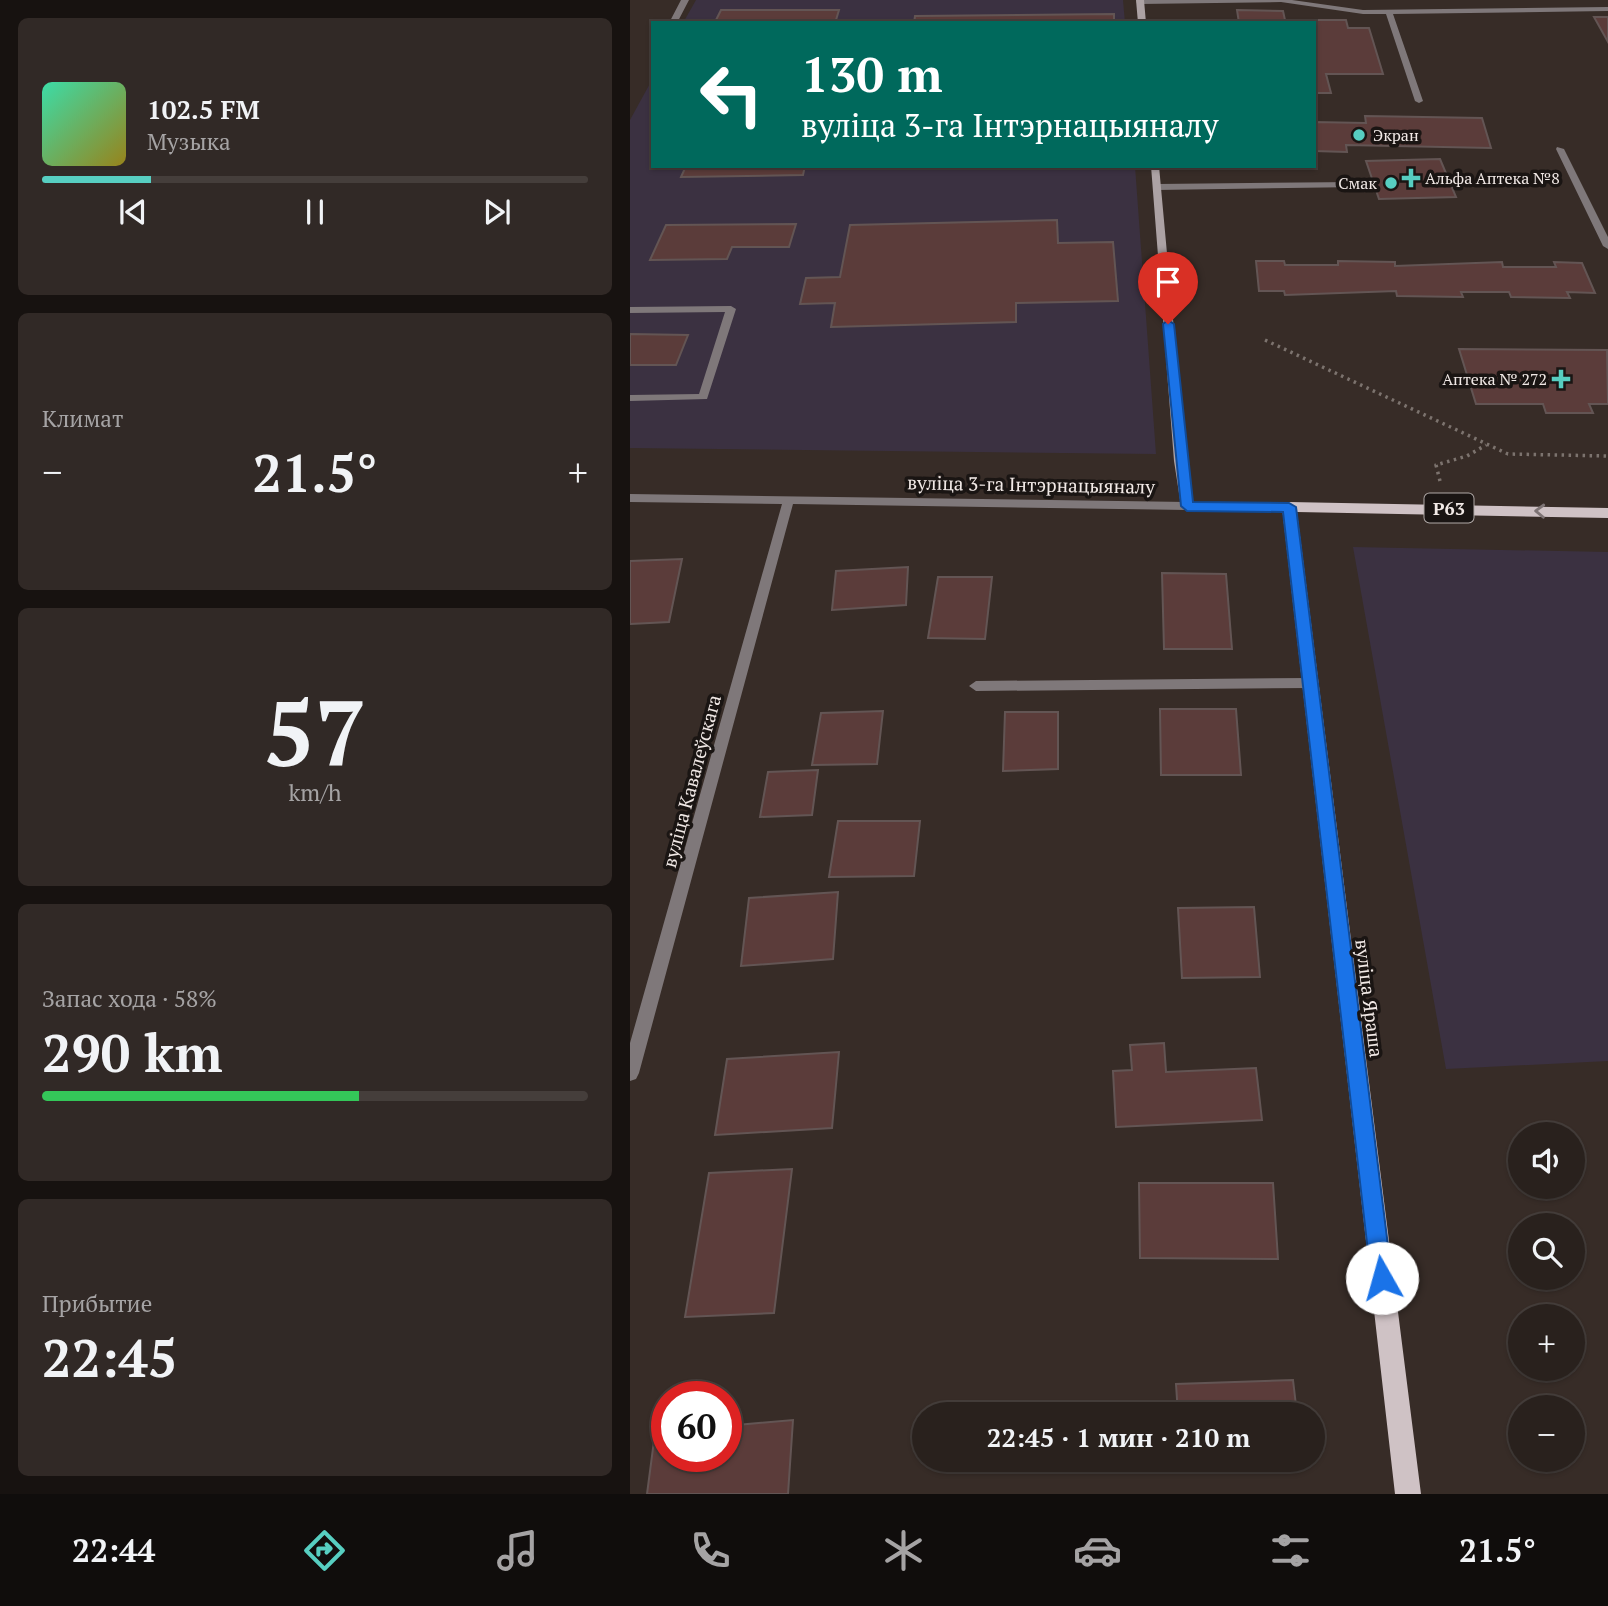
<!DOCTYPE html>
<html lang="ru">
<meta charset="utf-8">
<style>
body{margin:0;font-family:"PT Serif",serif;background:#312926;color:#f1f3f6;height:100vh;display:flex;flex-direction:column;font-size:26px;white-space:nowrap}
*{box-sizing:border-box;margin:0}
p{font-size:23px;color:#a5a3a4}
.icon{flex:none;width:38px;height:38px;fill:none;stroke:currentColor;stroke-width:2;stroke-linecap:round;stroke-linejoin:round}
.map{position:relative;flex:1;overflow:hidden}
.side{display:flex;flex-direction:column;gap:18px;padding:18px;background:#171210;width:630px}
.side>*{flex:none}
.top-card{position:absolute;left:21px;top:21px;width:665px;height:147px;border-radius:0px;box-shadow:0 2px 5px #0004,0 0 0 2px #453e3b;background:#00695c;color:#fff;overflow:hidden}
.controls{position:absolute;left:878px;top:1122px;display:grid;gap:14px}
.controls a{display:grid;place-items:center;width:77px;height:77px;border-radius:50%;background:#29211d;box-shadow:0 2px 5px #0004,0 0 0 2px #453e3b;font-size:35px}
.speed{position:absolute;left:21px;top:1381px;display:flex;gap:14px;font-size:35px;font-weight:700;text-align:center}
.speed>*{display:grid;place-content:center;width:91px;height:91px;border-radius:50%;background:#29211d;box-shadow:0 2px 5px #0004,0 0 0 2px #453e3b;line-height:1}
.speed .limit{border:10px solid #d22;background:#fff;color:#111}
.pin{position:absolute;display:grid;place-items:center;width:60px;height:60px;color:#fff;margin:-72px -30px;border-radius:50% 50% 50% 0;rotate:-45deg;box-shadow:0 0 7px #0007}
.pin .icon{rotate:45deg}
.me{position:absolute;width:77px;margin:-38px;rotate:353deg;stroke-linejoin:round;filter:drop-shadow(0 0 5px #0008)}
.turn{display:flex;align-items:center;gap:24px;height:147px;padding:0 35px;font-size:32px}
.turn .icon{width:91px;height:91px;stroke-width:2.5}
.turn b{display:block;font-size:49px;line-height:60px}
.big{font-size:52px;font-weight:600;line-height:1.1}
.side .tile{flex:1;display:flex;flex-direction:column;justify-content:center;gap:10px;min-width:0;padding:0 24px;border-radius:10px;background:#312926}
.side .dial{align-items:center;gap:0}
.dial b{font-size:91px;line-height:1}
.song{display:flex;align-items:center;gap:21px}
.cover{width:84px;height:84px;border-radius:10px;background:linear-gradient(135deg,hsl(160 70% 55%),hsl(50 70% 35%))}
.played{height:7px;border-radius:4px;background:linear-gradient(90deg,#57cec1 20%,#453e3b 20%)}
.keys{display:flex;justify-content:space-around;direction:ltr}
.heat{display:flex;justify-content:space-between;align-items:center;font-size:38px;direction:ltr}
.charge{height:10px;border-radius:5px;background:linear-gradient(90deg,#34c759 58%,#453e3b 0)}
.trip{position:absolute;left:282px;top:1402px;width:413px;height:70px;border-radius:35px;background:#29211d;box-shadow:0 2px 5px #0004,0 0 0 2px #453e3b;font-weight:600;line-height:70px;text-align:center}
.tabs{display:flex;height:112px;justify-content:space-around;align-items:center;background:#100d0c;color:#a5a3a4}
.tabs .icon{width:49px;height:49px}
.tabs .active{color:#57cec1}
.tabs b{font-size:32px;color:#f1f3f6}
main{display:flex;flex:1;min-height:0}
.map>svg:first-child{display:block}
</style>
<main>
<section class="side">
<div class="tile">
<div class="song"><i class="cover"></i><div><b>102.5 FM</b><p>Музыка</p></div></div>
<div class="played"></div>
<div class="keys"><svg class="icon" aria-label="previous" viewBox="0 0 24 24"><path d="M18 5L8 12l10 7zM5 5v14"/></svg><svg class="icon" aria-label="pause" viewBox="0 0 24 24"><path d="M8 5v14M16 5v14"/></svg><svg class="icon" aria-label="next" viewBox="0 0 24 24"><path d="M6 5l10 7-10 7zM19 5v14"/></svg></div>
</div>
<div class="tile"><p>Климат</p>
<div class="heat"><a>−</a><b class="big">21.5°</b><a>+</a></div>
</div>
<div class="tile dial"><b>57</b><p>km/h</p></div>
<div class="tile"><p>Запас хода · 58%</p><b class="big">290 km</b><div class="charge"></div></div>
<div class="tile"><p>Прибытие</p><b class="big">22:45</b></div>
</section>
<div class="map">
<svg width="978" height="1494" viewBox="0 0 978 1494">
<rect width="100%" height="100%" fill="#372c27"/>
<!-- industrial -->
<path fill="#3b3141" d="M66,0h427l2,23h-442z
M23,78v88h482l21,288 -526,-6v-328z
M723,547l255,5v509l-162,8z"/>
<!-- building -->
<path fill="#5b3c3a" stroke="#635554" stroke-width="2" d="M91,10h118l-3,10h-120z
M607,10l46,1 2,9h61l2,8h21l14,46h-57l5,19h-17v-70h-75z
M484,14v7l-200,2 1,-7z
M964,17h14v25z
M735,116l117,2 9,30 -145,-3 1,7 -33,-1v-29l52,1z
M810,159l16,38 -77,2 -13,-38z
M56,166h119l-2,9 -122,2z
M427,220l1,23 55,-1 5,59 -102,2v19l-185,5 4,-24 -35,1 6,-26 34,-1 10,-52z
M166,224l-7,23h-57l-5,12 -77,1 16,-35z
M626,261h28l1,4h53v-4l57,1v4l107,-4 1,5h53l-2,-5 28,1 13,30 -28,-1 3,6 -59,-1 -2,-5h-48l2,5 -66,-1 -1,-5 -111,4 -1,-4h-25z
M0,334l58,1 -12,30h-46z
M829,349l148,1 1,54h-19l4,9h-47l-3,-9h-67z
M52,559l-13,63 -39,2v-63z
M278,567l-2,38 -74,5 4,-39z
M532,573l64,1 6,75h-68z
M308,577h54l-7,62 -57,-1z
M530,709h76l5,66h-80z
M253,711l-6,53 -65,1 9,-52z
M375,712h53v57l-55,2z
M188,770l-6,45 -52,2 8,-45z
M208,821h82l-6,55 -85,1z
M208,892l-5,67 -92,7 8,-68z
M624,907l6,70 -78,1 -4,-70z
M534,1043l2,29 90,-4 6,52 -146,7 -3,-56 19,-1 -2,-25z
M209,1052l-7,76 -117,7 12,-76z
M162,1169l-18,144 -89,4 24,-144z
M509,1183h134l5,76 -138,-1z
M663,1380l4,34h-119l-2,-30z
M163,1420l-5,74h-141l8,-61 12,-2v25h59v-30z
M551,1460h121v2l-121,4z"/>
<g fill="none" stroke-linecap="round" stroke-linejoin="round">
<!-- path -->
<path stroke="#7c736e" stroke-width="3.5" stroke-dasharray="2.5 4.5" stroke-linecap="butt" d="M635,340l243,114 100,2
M810,481l-4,-16 31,-9 19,-11"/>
<!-- lane -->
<path fill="#7f787a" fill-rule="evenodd" d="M51,0h8l-12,23h-8z
M509,0h153l71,10 245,-3v4l-215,3 30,87 -4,2 -4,-2 -29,-87h-23l-82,-12 -141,2 -4,-2z
M927,147l7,2 44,88v12l-5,-3 -47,-97z
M727,182l3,1v4l-203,3 -4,-3 4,-3z
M101,306l5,3 -29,90 -77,2v-6l69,-1 26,-82 -95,1v-6z
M679,678l7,5 -7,5 -333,3 -7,-5 7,-5z"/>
<!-- street -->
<path fill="#7f787a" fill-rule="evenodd" d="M0,494l557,8 6,4 -6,4 -394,-6 -154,569 -3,6 -6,2v-38l152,-539 -152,-2z"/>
<!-- secondary -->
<path fill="#aca2a4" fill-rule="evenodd" d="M506,0h8l2,23h-8z
M521,166h8l27,295 6,41 97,1 6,4 -2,3h-106l-6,-4 -7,-45z"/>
<!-- primary -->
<path fill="#cfc2c5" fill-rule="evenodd" d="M659,502l319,6v10l-311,-6 124,982h-26l-113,-987z"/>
</g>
<!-- one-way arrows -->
<defs><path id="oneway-chevron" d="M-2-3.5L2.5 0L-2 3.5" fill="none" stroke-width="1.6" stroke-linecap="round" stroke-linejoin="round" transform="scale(1.75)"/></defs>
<use stroke="#7e7475" href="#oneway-chevron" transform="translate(910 511) rotate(-178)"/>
<!-- route -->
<path fill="#1a73e8" stroke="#114b97" stroke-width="2" d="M538,320l6,4 19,178 96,1 7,4 96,771 -3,7 -7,4 -8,-4 -3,-7 -88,-766 -96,-1 -6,-5 -18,-182z"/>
<!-- markers -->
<g fill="#57cec1" stroke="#1a1513" stroke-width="2.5">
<circle cx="729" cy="135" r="7"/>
<path d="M777.5 167.5h7v7h7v7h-7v7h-7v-7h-7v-7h7z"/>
<circle cx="761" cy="183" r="7"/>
<path d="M927.5 368.5h7v7h7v7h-7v7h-7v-7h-7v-7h7z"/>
</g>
<g text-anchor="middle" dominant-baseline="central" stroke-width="7" stroke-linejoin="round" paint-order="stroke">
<!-- far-poi labels -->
<g font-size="16" fill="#f1e9e6" stroke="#1a1513" text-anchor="start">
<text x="743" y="135">Экран</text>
<text x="795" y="178">Альфа Аптека №8</text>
<text x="747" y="183" text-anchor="end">Смак</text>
<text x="917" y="379" text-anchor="end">Аптека № 272</text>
</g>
<!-- shield labels -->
<rect fill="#1a1513" stroke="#b0a9a7" stroke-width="2" x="794.5" y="493.5" width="49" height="29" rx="5"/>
<g font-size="18" font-weight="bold" fill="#f1e9e6">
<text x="819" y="508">Р63</text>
</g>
<!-- street labels -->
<g font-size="19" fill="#f1e9e6" stroke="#1a1513">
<text transform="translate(401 484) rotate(1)">вуліца 3-га Інтэрнацыяналу</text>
<text transform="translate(61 781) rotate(-75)">вуліца Кавалеўскага</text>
<text transform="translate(740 998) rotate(83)">вуліца Яраша</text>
</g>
</g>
</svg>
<div class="controls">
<a><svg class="icon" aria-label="sound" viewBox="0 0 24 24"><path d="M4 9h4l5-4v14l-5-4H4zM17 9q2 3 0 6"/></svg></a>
<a><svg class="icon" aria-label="search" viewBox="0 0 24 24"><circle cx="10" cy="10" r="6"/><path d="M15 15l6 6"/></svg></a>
<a>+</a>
<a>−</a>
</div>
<div class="speed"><div class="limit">60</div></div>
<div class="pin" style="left:538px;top:324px;background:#d93025"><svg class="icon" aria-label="arrive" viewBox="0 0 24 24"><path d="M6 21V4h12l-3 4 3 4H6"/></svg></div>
<svg class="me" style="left:752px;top:1278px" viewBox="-20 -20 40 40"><circle r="19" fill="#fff"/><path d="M0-13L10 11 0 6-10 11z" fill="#1a73e8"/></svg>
<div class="trip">22:45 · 1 мин · 210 m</div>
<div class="top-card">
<div class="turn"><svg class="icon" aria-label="left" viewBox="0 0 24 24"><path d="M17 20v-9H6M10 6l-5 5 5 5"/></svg><div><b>130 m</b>вуліца 3-га Інтэрнацыяналу</div></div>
</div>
</div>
</main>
<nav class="tabs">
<b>22:44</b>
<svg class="icon active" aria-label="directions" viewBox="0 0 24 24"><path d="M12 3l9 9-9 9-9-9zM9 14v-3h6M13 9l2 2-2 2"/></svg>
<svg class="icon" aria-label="music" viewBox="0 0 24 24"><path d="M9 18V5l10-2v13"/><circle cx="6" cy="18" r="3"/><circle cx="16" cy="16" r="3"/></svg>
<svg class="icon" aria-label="phone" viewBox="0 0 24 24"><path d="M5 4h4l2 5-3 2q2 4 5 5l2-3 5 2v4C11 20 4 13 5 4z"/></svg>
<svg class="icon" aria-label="climate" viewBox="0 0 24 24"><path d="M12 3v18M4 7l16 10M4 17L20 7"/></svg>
<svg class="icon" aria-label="car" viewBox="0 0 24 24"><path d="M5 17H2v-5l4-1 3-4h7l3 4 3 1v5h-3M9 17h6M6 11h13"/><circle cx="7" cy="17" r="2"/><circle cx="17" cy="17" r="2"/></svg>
<svg class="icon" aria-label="filters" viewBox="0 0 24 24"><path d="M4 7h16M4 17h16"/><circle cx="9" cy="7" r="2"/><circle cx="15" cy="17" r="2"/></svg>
<b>21.5°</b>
</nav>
